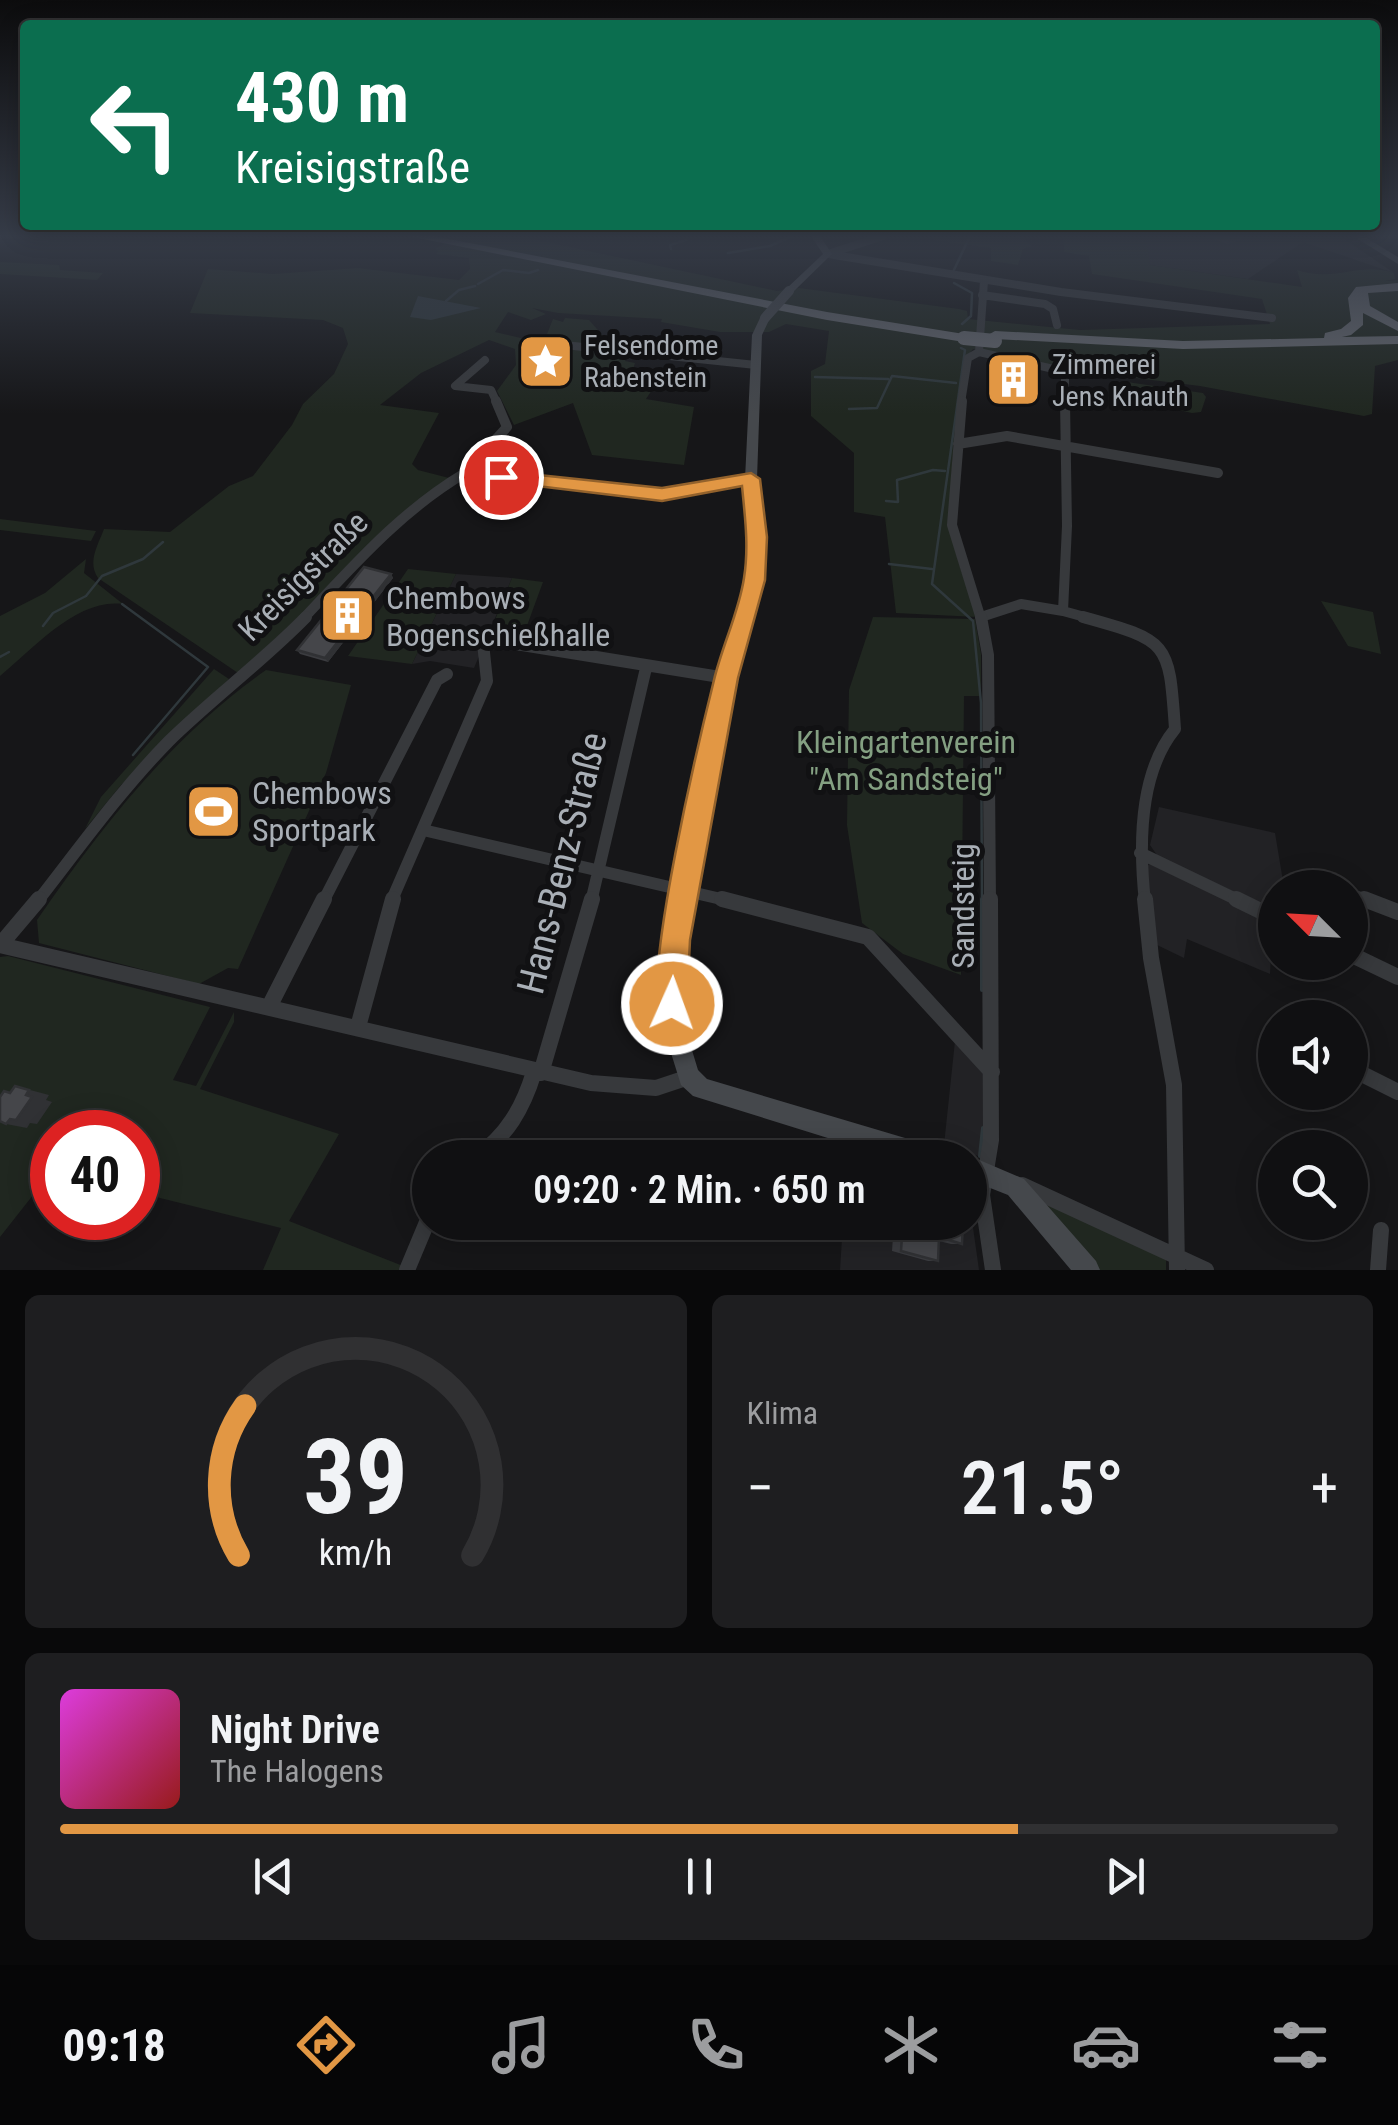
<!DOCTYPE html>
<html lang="de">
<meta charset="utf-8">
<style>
body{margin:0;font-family:"Roboto Condensed",sans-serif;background:#1e1e20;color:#f1f3f6;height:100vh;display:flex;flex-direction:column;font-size:38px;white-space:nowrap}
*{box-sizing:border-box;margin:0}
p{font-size:32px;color:#9c9d9f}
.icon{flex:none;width:55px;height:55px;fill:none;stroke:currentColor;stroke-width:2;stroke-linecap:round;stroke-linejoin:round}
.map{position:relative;height:1270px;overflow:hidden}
.side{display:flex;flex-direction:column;gap:25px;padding:25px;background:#09090a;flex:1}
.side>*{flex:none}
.hud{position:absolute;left:20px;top:20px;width:1360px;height:210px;border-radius:10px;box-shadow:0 5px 25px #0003,0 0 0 2px #303032;background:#0b6e4f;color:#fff;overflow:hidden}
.needle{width:65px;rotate:294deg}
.buttons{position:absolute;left:1258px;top:870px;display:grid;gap:20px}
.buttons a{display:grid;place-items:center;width:110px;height:110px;border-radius:50%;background:#101012;box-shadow:0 5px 25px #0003,0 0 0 2px #303032;font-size:50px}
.speed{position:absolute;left:30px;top:1110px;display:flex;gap:20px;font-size:50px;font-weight:700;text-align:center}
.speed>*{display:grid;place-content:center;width:130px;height:130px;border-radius:50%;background:#101012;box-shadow:0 5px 25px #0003,0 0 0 2px #303032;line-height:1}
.speed .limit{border:15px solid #d22;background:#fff;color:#111}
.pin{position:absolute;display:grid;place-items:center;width:85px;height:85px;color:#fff;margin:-42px;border:5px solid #fff;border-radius:50%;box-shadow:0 2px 10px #0007}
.me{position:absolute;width:110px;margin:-55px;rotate:2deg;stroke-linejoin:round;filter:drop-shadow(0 0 8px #0008)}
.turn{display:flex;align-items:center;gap:35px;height:210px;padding:0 50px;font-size:45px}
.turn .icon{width:130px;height:130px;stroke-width:2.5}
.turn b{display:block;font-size:70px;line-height:85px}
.big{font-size:75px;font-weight:600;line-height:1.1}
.side .card{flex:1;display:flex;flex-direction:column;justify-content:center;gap:15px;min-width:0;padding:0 35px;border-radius:15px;background:#1e1e20}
.side .dial{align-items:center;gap:0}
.dial svg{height:260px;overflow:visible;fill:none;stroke:#303032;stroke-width:7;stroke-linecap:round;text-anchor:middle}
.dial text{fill:#f1f3f6;stroke:none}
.song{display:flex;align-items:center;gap:30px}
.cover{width:120px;height:120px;border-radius:15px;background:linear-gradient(135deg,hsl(300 70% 55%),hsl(0 70% 35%))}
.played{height:10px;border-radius:5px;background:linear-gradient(90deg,#e29744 75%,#303032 75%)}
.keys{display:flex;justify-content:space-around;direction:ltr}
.heat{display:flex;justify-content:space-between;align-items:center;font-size:55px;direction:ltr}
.side .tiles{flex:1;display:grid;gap:25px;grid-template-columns:1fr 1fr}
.card:last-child{grid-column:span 2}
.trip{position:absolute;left:412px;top:1140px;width:575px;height:100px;border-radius:50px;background:#101012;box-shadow:0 5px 25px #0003,0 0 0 2px #303032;font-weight:600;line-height:100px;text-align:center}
.dock{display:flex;height:160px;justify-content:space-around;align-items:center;background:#060607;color:#9c9d9f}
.dock .icon{width:70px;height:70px}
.dock .active{color:#e29744}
.dock b{font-size:45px;color:#f1f3f6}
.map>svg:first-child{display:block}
</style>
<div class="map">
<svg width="1398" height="1270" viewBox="0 0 1398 1270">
<rect width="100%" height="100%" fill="#161618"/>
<!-- built -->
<path fill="#222225" d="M1146,236h194l54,37 -91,-31 -55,37 -99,-14z
M456,574l56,4 -38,90 -44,-7 -18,3z
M1159,807l116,26 9,54 -9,1v22l-116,-52 -9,-13z
M1150,864l118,56 4,12 -2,42 -83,-35 -3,19 -29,-14 -10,-77z
M955,1041l33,33v58l-10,24 -34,-11z
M970,1206l9,64h-139l3,-47 127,-1z"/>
<!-- green -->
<path fill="#202720" d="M460,236h58l259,55 22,-3 160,21 8,2 1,8 112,11 190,-6 -8,-25 -170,-25 -3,-18 -25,-4v-16h82l4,29 152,22 -5,-17c38,13 63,-9 97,3l1,6 -10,2 13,-1v80l-23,6 -3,48 -8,2 -164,-30 -129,-16 -7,-6 -6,4 -85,-19c-17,15 -24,150 -22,177 3,30 17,63 26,91l-81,-4 -11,-96 -31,-5v-59l-43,-37v-45l14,-7 4,-33 -43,-7 -17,8h-49l-59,-10 1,-3 -104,-6 -26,-5 14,6 -15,6 -23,-8 -13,20 64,15 70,3 -4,11 10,2 -2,6 31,3 -18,27 48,8 -10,58 -92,-10 -19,-52 -59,22 -17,-34 19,-26 -1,-16 -26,-9 -68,33 -41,32 59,8 -27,51 6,6 31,8 -211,195 -140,-95c-11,-16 0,-33 6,-49l66,3 59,-46 24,-10 39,-51 11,-21 31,-30 14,-30 -5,-16 -20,-8 -133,-7 18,-44 65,5 85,-6 101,12 11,-11 -1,-11 -33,-4 3,-3 -4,-2z
M932,236h89l11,10 -9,3 -5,16 -27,-4v-13l-58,-8z
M0,262l59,3 1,5 43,3 -6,7 -97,-6z
M565,318l24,2 23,26 -33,-1 -32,-11 6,-15 10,3z
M1127,382l76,11 3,4 -5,15 -9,1 -81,-18 2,-9z
M0,519l96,12 -5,10 -91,-11z
M86,559l-2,14 39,31c-46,-6 -89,44 -123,72v-60l45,-23z
M408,569l48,5 -44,90 -64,-8z
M512,578l31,4 -22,60 -33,-5z
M1321,601l52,11 8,42 -33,-8z
M873,617l102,2 6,35v42h-17l-3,279 -58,-21 -41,-31 -15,-98 2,-135z
M214,669l15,10 -108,106 -36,44 16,-32z
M266,670l85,15 -25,88 -88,196 -10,-1 -29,16 -160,-41 -2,-23c65,-94 135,-184 229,-250z
M8,956l202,51 -37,73 23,6 38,-74v10l-34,67 139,45 -50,87 114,45 -3,4h-137l18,-42 -133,-33 3,-12 -13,12v-63h-86v39l-52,66v-280z
M1039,1199l127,60v11h-68z"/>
<!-- water -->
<path fill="#2f383c" d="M418,296l63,12 -50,12 -21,-3z"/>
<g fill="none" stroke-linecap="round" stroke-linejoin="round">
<!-- stream-far1 -->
<path stroke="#2f383c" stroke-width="2.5" d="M671,249l-1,-4 16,-5
M728,253l42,-7 22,-10
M953,272l17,-36
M954,283l18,10 -1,23 -9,8
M478,284l25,-14 26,3 9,-3
M446,301l13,-11 16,-4
M961,348l4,2 -33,234 41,37 8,82 1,199
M815,377l73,2
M849,409l28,-1 15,-32 64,7
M886,501l12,1 -1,-22 36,-10 12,1
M889,564l43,5
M122,604l86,63 -75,88
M43,626l10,-13 33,-17 16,-20 41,-17 20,-17
M0,657l9,-5"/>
<!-- stream -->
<path stroke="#2f383c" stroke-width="4" d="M982,899v91
M980,1156l3,-28"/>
<!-- street-far3 -->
<path stroke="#37393c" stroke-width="8" d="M828,254l233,38 211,26
M828,254l55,-18
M984,281l-5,71 79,18 7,6v27
M982,295l63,9 8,5 4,16
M564,345l192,20
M485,360l-30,26 36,4 6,13
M961,403l7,-45 11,-6"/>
<!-- street-far2 -->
<path stroke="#37393c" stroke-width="10" d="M962,401l-10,124 29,94
M1065,401l2,125 -4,85 29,8
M958,444l49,-8 211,37
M465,473l42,-46 -11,-26
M981,617l40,-13 42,7
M303,619c51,-54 98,-108 162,-146l197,22 89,-16"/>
<!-- street-far1 -->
<path stroke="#37393c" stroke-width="12" d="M981,617l7,38 2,247
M1083,617c87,24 86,25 92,112 -36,44 -36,118 -30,173
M423,830l311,72
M1140,853l102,49
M1350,894l21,8
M37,902c43,-55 83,-111 132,-161 44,-43 94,-80 137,-124
M323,902l114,-222 10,-6
M391,902l96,-221 -4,-38 39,2 204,33
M591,902l55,-234"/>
<!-- street -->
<path stroke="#37393c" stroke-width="16" d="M722,899l146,38 124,135
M990,899l1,241 -9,55 11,75
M1145,899l6,59 23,127 3,185
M1236,899l39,19
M1364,899l34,13
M0,945l39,-46
M0,945l591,138 65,5 33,-11
M1350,954l48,23
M269,1007l55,-108
M358,1027l35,-128
M1350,1068l48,24
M541,1073l51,-174
M475,1158c32,-22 48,-50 59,-86
M1022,1185l184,85
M407,1270l23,-55
M1378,1270l3,-40"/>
<!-- secondary -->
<path fill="#45484c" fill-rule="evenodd" d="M811,236h9l12,18 -40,39h-6v-4l37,-35z
M1353,236h10l35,21v7z
M765,315l5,3 -8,17 -5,144 7,58 -2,42 -28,99 -53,294 7,65 10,33 9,9 225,67 8,4 3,8h-51l-199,-62 -12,-11 -15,-48 -5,-65 57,-294 30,-99 2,-42 -5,-58 7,-144 8,-17z
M970,1156l54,23 72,82 4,9h-29l-63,-75 -38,-15v-22h-3z"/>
<!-- highway -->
<path fill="#64676d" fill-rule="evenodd" d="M408,236h25l394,76 137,22 7,4 -7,4 -137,-22z
M1398,283v8l-30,2 2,13 28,16v9l-35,-18v12l-12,10 -9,2 56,-1v8l-215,5 -188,-10 -7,-4 7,-4 188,10 141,-3 1,-5 16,-4 10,-8 -3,-23 8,-11z"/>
<!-- secondary-bridge -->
<path stroke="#45484c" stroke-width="10" d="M765,318l24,-27"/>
<!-- highway-bridge -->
<path stroke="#64676d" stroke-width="14" d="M964,338l31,3"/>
</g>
<!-- wall -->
<path fill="#3b3c40" d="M1207,236h38l-5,4 -13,4z
M1002,361l32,13 -4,13 -32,-4 -1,-10z
M391,574l2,4 -65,84 -28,-8 -3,-4z
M894,1222h69l-1,22h-11l-12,-3 -1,20h-10l-36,-10z"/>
<!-- shaded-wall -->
<path fill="#303134" d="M1231,236h14l-5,4 -13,4z
M391,574l2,4 -65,84 -3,-4z
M15,1086l34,9 -3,5 6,2 -15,22 -7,-1 -3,5 -21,-4 20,-29z"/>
<!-- building -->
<path fill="#45464a" stroke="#303134" stroke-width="2.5" d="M1002,361l31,3 1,10 -32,-3z
M364,567l27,7 -66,84 -28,-8z
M15,1086l14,4 -3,5 6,2 -16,23 -6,-1 -4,5 -6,-3v-24l4,-6 6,2z
M903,1222h60l-1,22 -23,-7 -1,24 -37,-10z"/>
<!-- sky -->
<linearGradient id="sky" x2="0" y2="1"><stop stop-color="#0c0c0d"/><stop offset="0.57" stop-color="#363c48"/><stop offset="1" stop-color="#363c48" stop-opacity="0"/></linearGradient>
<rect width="1398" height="414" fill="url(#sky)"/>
<!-- route -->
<path fill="#e29744" stroke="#93622c" stroke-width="2.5" d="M501,471l161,17 89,-15 9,6 7,58 -2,43 -27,98 -48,262 -3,64 -4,12 -11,4 -12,-4c-17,-42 40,-280 54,-336 8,-34 25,-68 30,-102 5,-31 1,-61 -2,-92l-80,15 -167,-20 -3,-4z"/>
<!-- icons -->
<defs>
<symbol id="sight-square" viewBox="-11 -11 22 22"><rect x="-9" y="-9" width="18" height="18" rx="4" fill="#e29744" stroke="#111113"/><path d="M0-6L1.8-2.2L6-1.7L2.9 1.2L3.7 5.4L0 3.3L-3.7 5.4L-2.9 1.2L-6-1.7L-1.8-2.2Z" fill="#fff"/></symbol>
<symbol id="building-square" viewBox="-11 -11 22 22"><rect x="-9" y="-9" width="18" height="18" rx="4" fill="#e29744" stroke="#111113"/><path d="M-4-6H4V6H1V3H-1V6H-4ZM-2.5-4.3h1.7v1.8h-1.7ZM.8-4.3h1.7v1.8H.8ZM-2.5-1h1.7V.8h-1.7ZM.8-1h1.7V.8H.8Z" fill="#fff"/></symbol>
<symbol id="stadium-square" viewBox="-11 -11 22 22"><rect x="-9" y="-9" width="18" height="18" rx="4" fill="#e29744" stroke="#111113"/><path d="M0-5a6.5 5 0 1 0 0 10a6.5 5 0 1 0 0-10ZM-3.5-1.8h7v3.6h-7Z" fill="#fff"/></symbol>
</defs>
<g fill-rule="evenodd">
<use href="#sight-square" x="514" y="330" width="63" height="63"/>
<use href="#building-square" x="982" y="348" width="63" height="63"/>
<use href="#building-square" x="316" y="584" width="63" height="63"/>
<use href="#stadium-square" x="182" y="780" width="63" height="63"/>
</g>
<g text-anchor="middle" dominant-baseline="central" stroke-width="10" stroke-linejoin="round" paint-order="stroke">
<!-- far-poi labels -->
<g font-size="28" fill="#a9afb6" stroke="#111113" text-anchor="start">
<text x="584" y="345">Felsendome<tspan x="584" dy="32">Rabenstein</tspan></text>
<text x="1052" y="364">Zimmerei<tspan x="1052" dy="32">Jens Knauth</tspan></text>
</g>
<!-- street labels -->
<g font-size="32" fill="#a9afb6" stroke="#111113">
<text transform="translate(303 576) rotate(-45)">Kreisigstraße</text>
<text transform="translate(963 906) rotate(-90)">Sandsteig</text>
</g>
<!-- poi labels -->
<g font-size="32" fill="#a9afb6" stroke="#111113" text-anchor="start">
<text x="386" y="598">Chembows<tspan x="386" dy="37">Bogenschießhalle</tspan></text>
<text x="252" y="793">Chembows<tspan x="252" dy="37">Sportpark</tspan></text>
</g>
<!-- park labels -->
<g font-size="32" fill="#84a082" stroke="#111113">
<text x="906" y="742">Kleingartenverein<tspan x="906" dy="37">"Am Sandsteig"</tspan></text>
</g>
<!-- near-street labels -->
<g font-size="38" fill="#a9afb6" stroke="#111113">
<text transform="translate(562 863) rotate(-76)">Hans-Benz-Straße</text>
</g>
</g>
</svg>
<div class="buttons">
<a><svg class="needle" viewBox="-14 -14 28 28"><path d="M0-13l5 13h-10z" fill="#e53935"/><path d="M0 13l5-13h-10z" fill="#9c9d9f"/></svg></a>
<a><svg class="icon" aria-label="sound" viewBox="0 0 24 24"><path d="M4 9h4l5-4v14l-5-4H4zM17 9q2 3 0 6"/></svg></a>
<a><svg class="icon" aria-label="search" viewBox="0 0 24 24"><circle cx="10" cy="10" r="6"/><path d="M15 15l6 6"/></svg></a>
</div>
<div class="speed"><div class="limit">40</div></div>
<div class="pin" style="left:501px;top:477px;background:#d93025"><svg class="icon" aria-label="arrive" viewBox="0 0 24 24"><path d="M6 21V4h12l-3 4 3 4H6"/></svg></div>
<svg class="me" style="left:672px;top:1004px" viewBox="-20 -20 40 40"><circle r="17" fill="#e29744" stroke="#fff" stroke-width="3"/><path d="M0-11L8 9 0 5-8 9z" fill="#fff"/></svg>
<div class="trip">09:20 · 2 Min. · 650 m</div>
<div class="hud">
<div class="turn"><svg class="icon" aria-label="left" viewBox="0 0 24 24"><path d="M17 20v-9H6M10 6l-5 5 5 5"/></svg><div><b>430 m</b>Kreisigstraße</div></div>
</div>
</div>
<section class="side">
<div class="tiles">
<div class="card dial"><svg viewBox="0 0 100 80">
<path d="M14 69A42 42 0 1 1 86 69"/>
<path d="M14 69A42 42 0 0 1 16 23" stroke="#e29744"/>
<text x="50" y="56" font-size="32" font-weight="700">39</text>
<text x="50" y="72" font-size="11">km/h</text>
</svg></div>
<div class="card"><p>Klima</p>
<div class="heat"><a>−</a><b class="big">21.5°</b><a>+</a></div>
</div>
<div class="card">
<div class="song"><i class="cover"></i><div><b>Night Drive</b><p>The Halogens</p></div></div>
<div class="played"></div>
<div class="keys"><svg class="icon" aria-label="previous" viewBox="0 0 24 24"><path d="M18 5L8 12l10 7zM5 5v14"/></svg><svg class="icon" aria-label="pause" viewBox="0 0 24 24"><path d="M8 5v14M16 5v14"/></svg><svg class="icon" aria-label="next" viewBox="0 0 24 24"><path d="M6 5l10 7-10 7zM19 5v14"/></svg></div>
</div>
</div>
</section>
<nav class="dock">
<b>09:18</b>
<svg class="icon active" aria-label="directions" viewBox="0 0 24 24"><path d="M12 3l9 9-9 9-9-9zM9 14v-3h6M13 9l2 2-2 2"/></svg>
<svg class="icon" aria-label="music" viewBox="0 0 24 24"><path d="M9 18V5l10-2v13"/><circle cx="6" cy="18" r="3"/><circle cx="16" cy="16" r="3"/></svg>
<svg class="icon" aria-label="phone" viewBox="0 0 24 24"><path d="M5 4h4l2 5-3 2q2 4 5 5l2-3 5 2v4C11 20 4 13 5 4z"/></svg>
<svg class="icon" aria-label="climate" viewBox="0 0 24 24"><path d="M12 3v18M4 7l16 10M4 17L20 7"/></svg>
<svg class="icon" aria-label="car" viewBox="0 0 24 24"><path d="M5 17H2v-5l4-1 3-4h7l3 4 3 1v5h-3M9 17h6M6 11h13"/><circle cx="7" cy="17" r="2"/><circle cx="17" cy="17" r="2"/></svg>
<svg class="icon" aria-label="filters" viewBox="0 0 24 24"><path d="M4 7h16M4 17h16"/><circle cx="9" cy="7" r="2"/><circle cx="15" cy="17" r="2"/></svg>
</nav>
